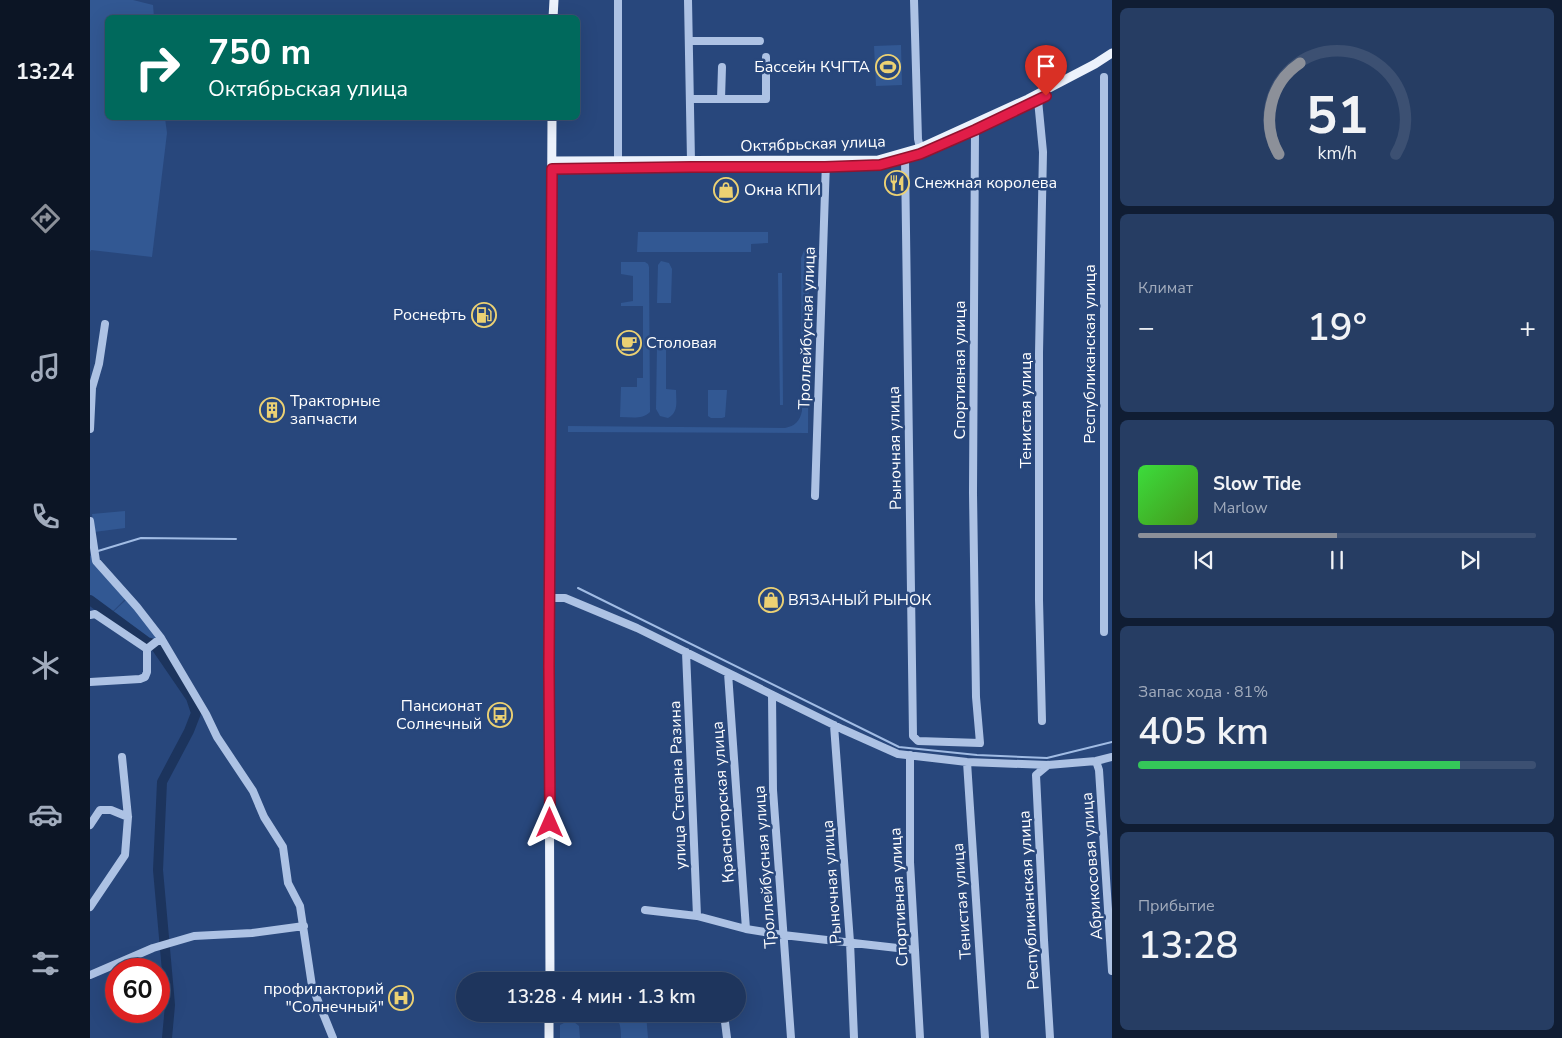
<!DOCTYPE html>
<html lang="ru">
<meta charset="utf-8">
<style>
body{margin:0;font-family:"Nunito Sans",sans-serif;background:#263d63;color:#f1f3f6;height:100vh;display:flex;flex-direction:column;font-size:19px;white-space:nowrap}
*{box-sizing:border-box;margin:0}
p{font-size:16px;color:#a1abbc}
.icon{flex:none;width:28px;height:28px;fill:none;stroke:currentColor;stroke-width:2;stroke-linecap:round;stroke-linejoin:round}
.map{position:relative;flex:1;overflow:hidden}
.drawer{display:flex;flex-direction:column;gap:8px;padding:8px;background:#101d33;width:450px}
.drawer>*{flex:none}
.hud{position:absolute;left:15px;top:15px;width:475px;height:105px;border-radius:8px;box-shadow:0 5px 20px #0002,0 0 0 1px #3c5072;background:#00695c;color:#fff;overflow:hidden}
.speed{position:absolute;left:15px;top:958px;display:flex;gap:10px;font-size:25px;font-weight:700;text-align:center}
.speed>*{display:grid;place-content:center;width:65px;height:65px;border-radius:50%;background:#1e355d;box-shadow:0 5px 20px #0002,0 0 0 1px #3c5072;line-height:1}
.speed .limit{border:8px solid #d22;background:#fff;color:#111}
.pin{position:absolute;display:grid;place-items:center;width:42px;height:42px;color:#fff;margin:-51px -21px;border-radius:50% 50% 50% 0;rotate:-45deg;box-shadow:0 0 5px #0007}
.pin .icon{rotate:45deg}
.me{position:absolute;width:55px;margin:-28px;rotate:0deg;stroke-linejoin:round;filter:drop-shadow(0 0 4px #0008)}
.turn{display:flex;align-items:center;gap:18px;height:105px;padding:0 20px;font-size:22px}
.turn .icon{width:65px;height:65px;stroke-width:2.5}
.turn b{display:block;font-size:35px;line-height:42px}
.big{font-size:38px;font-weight:600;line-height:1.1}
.drawer .card{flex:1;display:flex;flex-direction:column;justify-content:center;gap:8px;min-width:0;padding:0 18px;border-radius:8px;background:#263d63}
.drawer .dial{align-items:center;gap:0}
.dial svg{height:130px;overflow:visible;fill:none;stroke:#3c5072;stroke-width:7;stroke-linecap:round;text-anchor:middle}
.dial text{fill:#f1f3f6;stroke:none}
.song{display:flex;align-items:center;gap:15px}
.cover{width:60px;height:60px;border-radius:8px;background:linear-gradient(135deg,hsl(120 70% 55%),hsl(100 70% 35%))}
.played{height:5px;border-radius:2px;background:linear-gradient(90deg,#8c9099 50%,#3c5072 50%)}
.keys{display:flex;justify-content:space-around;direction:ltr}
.heat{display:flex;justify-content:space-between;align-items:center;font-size:28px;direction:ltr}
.charge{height:8px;border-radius:4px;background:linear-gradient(90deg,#34c759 81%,#3c5072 0)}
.trip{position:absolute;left:366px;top:972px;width:290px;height:50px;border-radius:25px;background:#1e355d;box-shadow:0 5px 20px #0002,0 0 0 1px #3c5072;font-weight:600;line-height:50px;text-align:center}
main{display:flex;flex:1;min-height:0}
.tab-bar{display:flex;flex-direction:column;width:90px;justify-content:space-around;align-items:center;background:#0c1525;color:#a1abbc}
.tab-bar .icon{width:35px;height:35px}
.tab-bar .current{color:#8c9099}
.tab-bar b{font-size:22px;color:#f1f3f6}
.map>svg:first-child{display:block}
</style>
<main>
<nav class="tab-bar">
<b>13:24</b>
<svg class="icon current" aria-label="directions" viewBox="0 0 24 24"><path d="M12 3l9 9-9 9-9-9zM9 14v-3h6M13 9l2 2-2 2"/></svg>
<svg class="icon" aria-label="music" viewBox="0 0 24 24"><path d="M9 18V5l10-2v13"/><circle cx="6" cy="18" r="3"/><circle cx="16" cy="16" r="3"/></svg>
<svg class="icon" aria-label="phone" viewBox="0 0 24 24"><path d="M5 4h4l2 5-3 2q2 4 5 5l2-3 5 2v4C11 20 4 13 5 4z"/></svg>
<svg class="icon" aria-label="climate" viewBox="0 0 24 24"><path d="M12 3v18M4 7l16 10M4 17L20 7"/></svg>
<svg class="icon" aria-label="car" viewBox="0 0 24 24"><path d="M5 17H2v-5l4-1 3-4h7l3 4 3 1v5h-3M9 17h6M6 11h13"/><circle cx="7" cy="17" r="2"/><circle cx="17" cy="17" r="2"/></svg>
<svg class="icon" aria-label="filters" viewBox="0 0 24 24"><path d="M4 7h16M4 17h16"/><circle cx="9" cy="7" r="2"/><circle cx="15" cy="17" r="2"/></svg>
</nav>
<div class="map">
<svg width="1022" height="1038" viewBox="0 0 1022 1038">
<rect width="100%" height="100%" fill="#28477c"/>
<!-- green -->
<path fill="#325893" d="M0,0h43l20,5 1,12 -46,1v100h57l2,15 -15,124 -61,-7 -1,2z
M811,45l1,40 -26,1 -2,-40z
M548,232h130v11l-17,1v8h-114z
M715,248h4l-1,185 -240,-1v-6l217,2c10,-2 15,-7 17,-17l-1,-153z
M571,261l8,2 3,6 -1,34h-14l1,-38z
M531,262h24l3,2 1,3 1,145c-8,8 -19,5 -30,5l1,-30h16v-9h6v-72h-22v-3l12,-2v-25l-12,-2z
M688,273h4l1,132h-3z
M567,346h9v43l10,1c0,11 3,22 -8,28l-8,-2 -4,-7z
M618,390h19l-2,27 -3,1h-11l-3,-2z
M35,511v17l-31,4 -2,-18z
M2,555l34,43 -15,15 -21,-16v-41z
M37,599l32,39 -8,4 -39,-29z
M503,1014h53l2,24h-27c0,-23 -6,-23 -28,-24z
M476,1022h8l5,4 1,12h-20v-13z"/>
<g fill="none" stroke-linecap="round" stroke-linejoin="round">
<!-- stream -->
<path stroke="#a1bce4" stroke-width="2" d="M8,551l43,-13 95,1
M488,588l321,159 78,8 70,3 65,-16"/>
<!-- river -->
<path stroke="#1c345d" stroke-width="10" d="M0,600l57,42 7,2 37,54 5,15 -7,18 -27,51 -4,88 12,135 -3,33"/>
<!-- minor -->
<path stroke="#adc2e4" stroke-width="8" d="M528,0v161
M598,0l3,161
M824,0l4,139 2,9
M599,41h71
M1014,77v555
M600,99h76v-42
M631,99l1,-32
M948,100l5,52 -4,201v247l3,121
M815,159l8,577 5,5 62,2 -4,-46 -3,-204 2,-363
M0,429l2,-41 7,-24 6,-40
M725,496l11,-335
M0,521l6,40 41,46 24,31 45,76 11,23 36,54 11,26 19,30 5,36 12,23 12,80 21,52
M460,598h15l72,30 205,101 56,25 69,8 81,3 48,-4 16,-4
M0,615l5,-1 52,35
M57,649l14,-11
M596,652l11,264
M638,673l18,256
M0,682l50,-3 5,-2 2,-5v-23
M682,695l1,95 18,248
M744,725l16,217 4,96
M820,755v107l10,176
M1006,761l3,9 13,201
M877,762l18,276
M958,765l-12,10 8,165 6,98
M0,825l10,-15h11l17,7
M0,907l35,-52 3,-38 -6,-60
M555,910l52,6 49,13 37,6 132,15
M0,975l63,-27 41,-12 58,-3 52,-7
M629,979v2
M634,1014l3,24"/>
<!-- major -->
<path stroke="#ecf2fc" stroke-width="9" d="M463,18l1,-18
M462,161l326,-1 42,-12 108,-49 67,-35 17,-11
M697,167l59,-1
M462,169l82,-2
M460,981l-1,-314 3,-549
M459,1038v-24"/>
</g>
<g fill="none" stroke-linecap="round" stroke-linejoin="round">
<defs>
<path id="route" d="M460,823l-1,-156 3,-498 139,-2h134l55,-2 40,-11 55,-24 71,-34"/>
</defs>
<!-- route casing -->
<use href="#route" stroke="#92132f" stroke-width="12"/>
<!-- route -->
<use href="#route" stroke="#e11d48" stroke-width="9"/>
</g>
<!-- icons -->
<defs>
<symbol id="stadium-ring" viewBox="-11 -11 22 22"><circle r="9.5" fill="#28477c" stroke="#ecd173" stroke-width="1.5"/><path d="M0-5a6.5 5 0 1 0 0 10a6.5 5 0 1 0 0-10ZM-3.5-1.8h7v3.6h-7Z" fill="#ecd173"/></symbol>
<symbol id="restaurant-ring" viewBox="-11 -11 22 22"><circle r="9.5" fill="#28477c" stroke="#ecd173" stroke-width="1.5"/><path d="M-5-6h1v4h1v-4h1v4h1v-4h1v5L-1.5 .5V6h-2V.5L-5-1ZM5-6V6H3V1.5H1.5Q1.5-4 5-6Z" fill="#ecd173"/></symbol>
<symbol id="shop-ring" viewBox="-11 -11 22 22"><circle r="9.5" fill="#28477c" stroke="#ecd173" stroke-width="1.5"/><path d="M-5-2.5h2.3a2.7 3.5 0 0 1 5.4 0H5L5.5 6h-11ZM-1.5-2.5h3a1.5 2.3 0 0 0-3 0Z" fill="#ecd173"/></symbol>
<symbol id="fuel-ring" viewBox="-11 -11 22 22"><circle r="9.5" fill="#28477c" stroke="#ecd173" stroke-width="1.5"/><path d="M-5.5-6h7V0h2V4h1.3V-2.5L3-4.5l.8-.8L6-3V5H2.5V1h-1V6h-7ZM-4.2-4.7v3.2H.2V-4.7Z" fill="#ecd173"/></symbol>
<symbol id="cafe-ring" viewBox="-11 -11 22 22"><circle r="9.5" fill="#28477c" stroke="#ecd173" stroke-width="1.5"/><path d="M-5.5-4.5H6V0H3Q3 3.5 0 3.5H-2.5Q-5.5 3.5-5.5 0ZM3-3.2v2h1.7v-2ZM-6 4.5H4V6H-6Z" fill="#ecd173"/></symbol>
<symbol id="building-ring" viewBox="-11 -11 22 22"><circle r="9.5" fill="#28477c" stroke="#ecd173" stroke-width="1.5"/><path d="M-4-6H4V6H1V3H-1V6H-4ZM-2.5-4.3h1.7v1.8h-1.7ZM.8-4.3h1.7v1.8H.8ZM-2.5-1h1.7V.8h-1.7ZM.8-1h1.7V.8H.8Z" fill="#ecd173"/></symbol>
<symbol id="bus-ring" viewBox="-11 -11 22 22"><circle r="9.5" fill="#28477c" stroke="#ecd173" stroke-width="1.5"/><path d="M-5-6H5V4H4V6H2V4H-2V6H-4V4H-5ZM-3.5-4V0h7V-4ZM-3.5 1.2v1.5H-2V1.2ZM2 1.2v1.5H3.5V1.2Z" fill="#ecd173"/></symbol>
<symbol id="hospital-ring" viewBox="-11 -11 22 22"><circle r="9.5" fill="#28477c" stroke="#ecd173" stroke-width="1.5"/><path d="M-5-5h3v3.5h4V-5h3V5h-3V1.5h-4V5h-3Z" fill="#ecd173"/></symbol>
</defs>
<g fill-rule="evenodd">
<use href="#stadium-ring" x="784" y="53" width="28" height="28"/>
<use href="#restaurant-ring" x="793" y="169" width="28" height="28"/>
<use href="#shop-ring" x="622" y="176" width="28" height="28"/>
<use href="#fuel-ring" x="380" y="301" width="28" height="28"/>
<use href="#cafe-ring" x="525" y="329" width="28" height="28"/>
<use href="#building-ring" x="168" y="396" width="28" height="28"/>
<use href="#shop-ring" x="667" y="586" width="28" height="28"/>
<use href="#bus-ring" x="396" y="701" width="28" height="28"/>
<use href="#hospital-ring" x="297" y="984" width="28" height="28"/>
</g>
<g text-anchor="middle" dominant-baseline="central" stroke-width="5" stroke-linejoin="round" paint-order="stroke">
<!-- poi labels -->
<g font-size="16" fill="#fff" stroke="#28477c" text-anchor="start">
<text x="780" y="67" text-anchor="end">Бассейн КЧГТА</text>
<text x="824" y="183">Снежная королева</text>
<text x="654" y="190">Окна КПИ</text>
<text x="376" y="315" text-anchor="end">Роснефть</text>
<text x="556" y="343">Столовая</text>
<text x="200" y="401">Тракторные<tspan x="200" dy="18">запчасти</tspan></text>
<text x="698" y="600">ВЯЗАНЫЙ РЫНОК</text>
<text x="392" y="706" text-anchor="end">Пансионат<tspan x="392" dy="18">Солнечный</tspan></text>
<text x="294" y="989" text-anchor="end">профилакторий<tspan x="294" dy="18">"Солнечный"</tspan></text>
</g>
<!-- street labels -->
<g font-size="16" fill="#fff" stroke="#28477c">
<text transform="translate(723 144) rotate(-2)">Октябрьская улица</text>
<text transform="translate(717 328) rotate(-88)">Троллейбусная улица</text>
<text transform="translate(1000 354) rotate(-90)">Республиканская улица</text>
<text transform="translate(870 370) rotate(-90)">Спортивная улица</text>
<text transform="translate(936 410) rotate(-90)">Тенистая улица</text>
<text transform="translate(805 448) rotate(-91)">Рыночная улица</text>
<text transform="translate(588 785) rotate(-92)">улица Степана Разина</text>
<text transform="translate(633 802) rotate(-94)">Красногорская улица</text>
<text transform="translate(1002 866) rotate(-94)">Абрикосовая улица</text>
<text transform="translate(675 867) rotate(-94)">Троллейбусная улица</text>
<text transform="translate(742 882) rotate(-94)">Рыночная улица</text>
<text transform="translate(809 897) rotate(-93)">Спортивная улица</text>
<text transform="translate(939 900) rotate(-93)">Республиканская улица</text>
<text transform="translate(872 901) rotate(-94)">Тенистая улица</text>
</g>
</g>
</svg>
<div class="speed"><div class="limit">60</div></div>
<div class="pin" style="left:956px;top:96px;background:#d93025"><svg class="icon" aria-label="arrive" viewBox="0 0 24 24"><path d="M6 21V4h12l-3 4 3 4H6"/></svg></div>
<svg class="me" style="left:460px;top:823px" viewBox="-20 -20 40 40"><path d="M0-17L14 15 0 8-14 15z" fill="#e11d48" stroke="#fff" stroke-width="4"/></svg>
<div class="trip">13:28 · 4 мин · 1.3 km</div>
<div class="hud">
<div class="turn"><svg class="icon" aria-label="right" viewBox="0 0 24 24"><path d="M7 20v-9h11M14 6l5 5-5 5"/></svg><div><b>750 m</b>Октябрьская улица</div></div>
</div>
</div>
<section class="drawer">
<div class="card dial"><svg viewBox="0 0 100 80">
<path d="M14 69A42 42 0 1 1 86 69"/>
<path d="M14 69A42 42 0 0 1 27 13" stroke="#8c9099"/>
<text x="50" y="56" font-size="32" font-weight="700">51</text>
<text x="50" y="72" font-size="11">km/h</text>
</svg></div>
<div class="card"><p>Климат</p>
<div class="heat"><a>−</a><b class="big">19°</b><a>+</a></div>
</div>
<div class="card">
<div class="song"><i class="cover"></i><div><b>Slow Tide</b><p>Marlow</p></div></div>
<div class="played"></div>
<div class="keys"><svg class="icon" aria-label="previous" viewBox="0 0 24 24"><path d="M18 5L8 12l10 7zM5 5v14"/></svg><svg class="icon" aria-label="pause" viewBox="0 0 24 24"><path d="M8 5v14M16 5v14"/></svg><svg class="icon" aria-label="next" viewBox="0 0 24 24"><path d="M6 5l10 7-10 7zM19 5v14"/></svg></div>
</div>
<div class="card"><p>Запас хода · 81%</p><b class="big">405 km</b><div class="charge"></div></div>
<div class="card"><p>Прибытие</p><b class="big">13:28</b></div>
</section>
</main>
